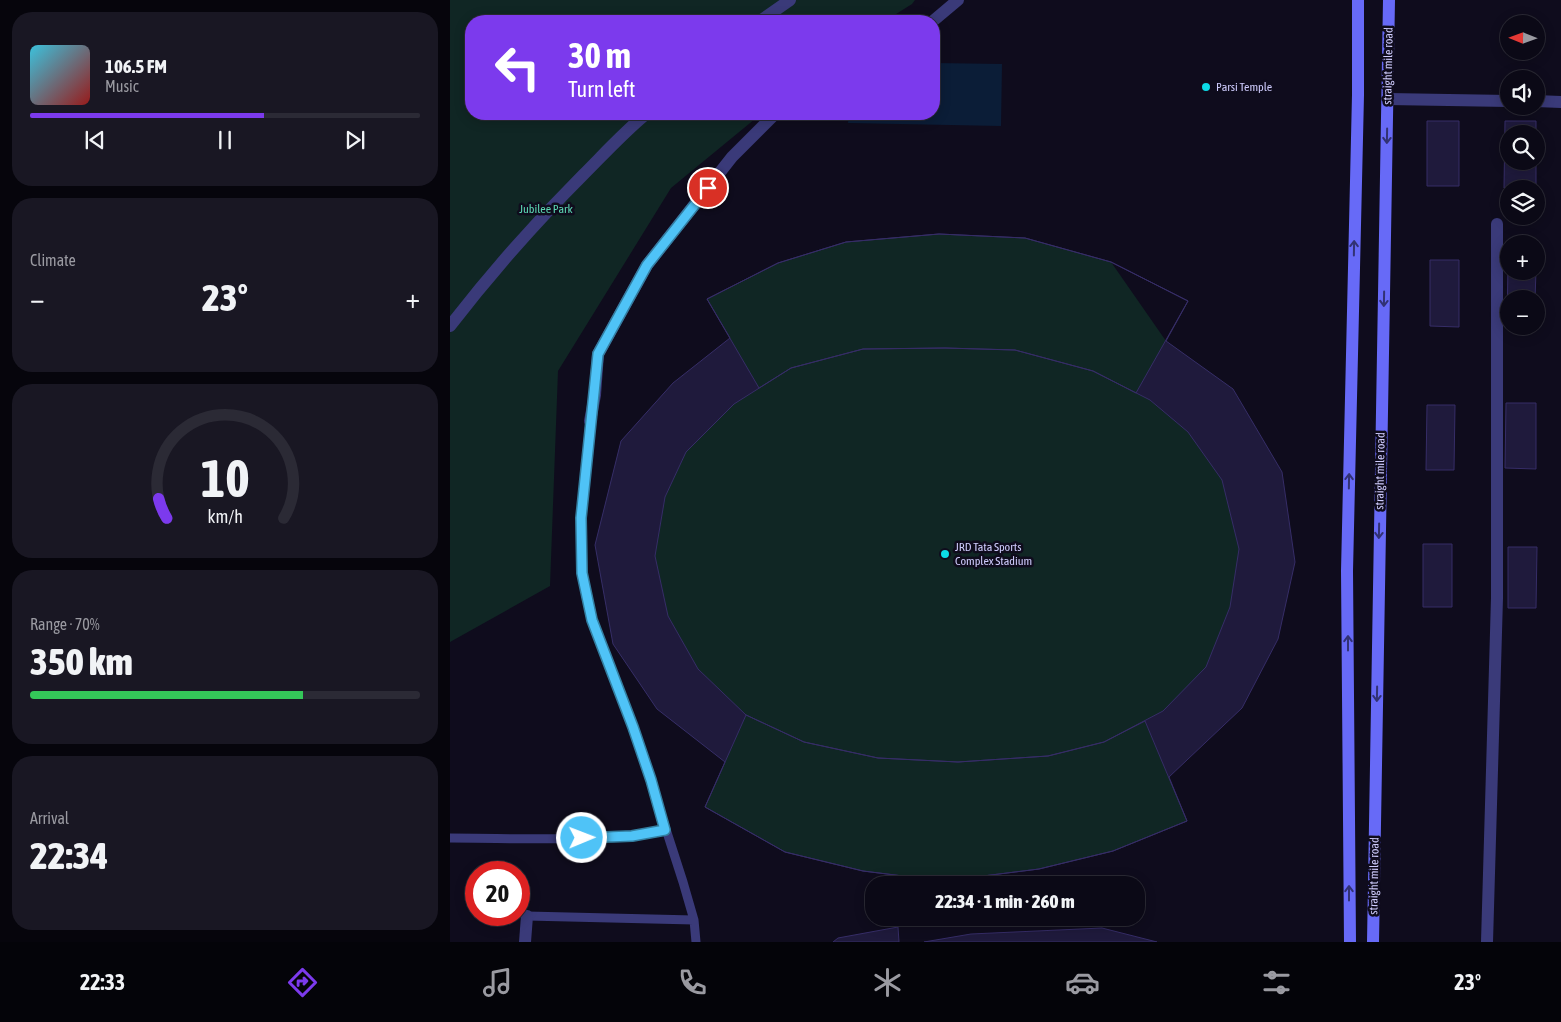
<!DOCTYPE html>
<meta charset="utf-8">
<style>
body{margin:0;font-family:"Asap Condensed",sans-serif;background:#191723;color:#f1f3f6;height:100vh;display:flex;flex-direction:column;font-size:19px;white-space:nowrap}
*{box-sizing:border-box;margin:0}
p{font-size:16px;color:#9a9aa1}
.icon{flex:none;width:28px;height:28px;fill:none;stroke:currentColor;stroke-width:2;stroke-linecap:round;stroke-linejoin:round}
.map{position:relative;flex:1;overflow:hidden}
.side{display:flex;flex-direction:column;gap:12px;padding:12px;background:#06050c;width:450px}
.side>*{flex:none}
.top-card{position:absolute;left:15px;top:15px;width:475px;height:105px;border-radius:20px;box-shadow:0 2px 12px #0003,0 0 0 1px #2b2a35;background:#7c3aed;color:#fff;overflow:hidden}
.needle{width:32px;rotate:271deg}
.controls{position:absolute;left:1050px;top:15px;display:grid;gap:10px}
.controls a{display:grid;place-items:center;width:45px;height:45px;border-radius:50%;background:#0b0916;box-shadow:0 2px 12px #0003,0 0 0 1px #2b2a35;font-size:25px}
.speed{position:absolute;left:15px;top:861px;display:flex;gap:10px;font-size:25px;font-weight:700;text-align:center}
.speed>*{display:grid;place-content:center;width:65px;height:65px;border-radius:50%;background:#0b0916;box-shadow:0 2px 12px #0003,0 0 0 1px #2b2a35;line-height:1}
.speed .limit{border:8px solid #d22;background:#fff;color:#111}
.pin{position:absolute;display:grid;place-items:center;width:42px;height:42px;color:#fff;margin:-21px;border:2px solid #fff;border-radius:50%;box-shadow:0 1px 5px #0007}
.me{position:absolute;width:55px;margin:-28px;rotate:89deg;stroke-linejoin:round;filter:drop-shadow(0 0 4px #0008)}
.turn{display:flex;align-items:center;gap:18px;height:105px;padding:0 20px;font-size:22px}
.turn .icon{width:65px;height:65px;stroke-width:2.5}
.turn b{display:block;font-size:35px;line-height:42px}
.big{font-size:38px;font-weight:800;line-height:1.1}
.side .tile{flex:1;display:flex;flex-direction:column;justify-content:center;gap:8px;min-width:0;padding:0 18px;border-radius:20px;background:#191723}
.side .dial{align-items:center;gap:0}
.dial svg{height:130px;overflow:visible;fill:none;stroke:#2b2a35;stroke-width:7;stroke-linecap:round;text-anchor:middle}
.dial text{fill:#f1f3f6;stroke:none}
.song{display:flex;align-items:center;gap:15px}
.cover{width:60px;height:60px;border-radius:8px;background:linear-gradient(135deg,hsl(190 70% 55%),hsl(0 70% 35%))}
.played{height:5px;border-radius:2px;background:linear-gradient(90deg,#7c3aed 60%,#2b2a35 60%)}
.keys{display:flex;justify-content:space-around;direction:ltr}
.heat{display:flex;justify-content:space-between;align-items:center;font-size:28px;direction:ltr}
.charge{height:8px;border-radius:4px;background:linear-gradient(90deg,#34c759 70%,#2b2a35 0)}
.trip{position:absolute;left:415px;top:876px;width:280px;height:50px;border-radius:20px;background:#0b0916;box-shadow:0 2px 12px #0003,0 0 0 1px #2b2a35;font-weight:800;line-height:50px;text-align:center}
.menu{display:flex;height:80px;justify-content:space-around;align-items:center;background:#040409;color:#9a9aa1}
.menu .icon{width:35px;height:35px}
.menu .selected{color:#7c3aed}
.menu b{font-size:22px;color:#f1f3f6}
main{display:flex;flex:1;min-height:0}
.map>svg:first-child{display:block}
</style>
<main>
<section class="side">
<div class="tile">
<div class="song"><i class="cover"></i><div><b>106.5 FM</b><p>Music</p></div></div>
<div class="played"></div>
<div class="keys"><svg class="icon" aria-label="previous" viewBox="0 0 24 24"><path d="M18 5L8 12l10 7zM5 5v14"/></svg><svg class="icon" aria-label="pause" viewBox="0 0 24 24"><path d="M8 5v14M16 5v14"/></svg><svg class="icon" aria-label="next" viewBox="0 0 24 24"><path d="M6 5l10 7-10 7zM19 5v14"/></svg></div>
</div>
<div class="tile"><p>Climate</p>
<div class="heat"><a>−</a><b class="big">23°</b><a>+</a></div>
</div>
<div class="tile dial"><svg viewBox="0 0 100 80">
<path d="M14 69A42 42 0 1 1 86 69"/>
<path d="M14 69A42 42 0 0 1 9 57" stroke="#7c3aed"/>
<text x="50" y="56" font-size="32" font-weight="700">10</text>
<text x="50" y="72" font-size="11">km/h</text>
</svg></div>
<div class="tile"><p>Range · 70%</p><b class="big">350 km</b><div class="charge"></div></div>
<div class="tile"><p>Arrival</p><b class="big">22:34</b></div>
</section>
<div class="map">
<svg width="1111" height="942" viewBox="0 0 1111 942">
<rect width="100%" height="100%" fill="#0f0c1d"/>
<!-- green -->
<path fill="#102624" d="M0,0h465l-3,4 -27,17h-414v93h290l-90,74 -113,183 -8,215 -100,56z
M489,234l86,4 86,24 55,79 67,48 49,83 -113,305 18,44 -74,30 -74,18 -96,12 -80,-10 -78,-19 -80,-45 20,-45 -68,-53 -44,-65 -18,-99 26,-104 109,-103 -23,-39 71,-36 68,-21z"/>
<!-- water -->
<path fill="#0b1d37" d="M484,63l68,1 -1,62 -153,-3 1,-9h85z"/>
<!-- building -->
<path fill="#1f1a3c" stroke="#362d67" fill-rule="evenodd" d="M977,121h32v65h-32z
M1055,121h31v13h-27v27h27v26l-32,1z
M489,234l86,4 86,24 77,39 -22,40 67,48 49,83 13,90 -17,77 -36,69 -73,69 18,44 -74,30 -74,18 -96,12 -80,-10 -78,-19 -80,-45 20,-45 -68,-53 -44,-65 -18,-99 26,-104 52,-58 57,-45 -23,-39 71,-36 68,-21zM495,348l70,2 78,21 57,29 38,32 34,48 17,69 -9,58 -24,60 -43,44 -59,31 -56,14 -90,6 -80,-4 -74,-16 -58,-27 -48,-46 -30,-53 -13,-60 10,-59 21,-45 48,-48 57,-36 72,-19z
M489,234l86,4 86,24 77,39 -52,92 -43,-22 -78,-21 -70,-2 -82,1 -72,19 -32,20 -52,-89 71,-36 68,-21z
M980,260h29v67l-29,-1z
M1058,265l1,6h27l-1,28h-26v27h25v2h-27z
M1056,403h30v66l-31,-1z
M977,405h28l-1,65h-28z
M973,544h29v63h-29z
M1058,547h29l-1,61h-28z
M296,715l58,27 74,16 80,4 90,-6 56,-14 41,-21 42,100 -74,30 -74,18 -96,12 -80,-10 -78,-19 -80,-45z
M448,927l1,15h-66l5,-4z
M652,928l55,14h-233l47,-8z"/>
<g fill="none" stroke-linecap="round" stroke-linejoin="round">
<!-- lane -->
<path stroke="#3a3a79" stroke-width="9" d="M140,421l-9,97 1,55 10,47 41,107 50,155 11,38 2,22
M0,838c71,0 146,5 215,-8
M77,916l167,4"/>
<!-- street -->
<path stroke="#3a3a79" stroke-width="12" d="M310,21l30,-21
M483,21l25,-21
M938,99l121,2
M1086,101l25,1
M0,326c41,-53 86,-104 133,-151 21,-21 41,-43 63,-61
M140,421l5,-26 3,-41 49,-89 85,-108 43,-43
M75,942l2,-26
M1037,942l10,-344v-374"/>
<!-- secondary -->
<path stroke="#676af7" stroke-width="12" d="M900,942l-3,-371 11,-476v-95
M923,942l16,-942"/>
</g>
<!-- one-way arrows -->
<defs><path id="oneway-shaft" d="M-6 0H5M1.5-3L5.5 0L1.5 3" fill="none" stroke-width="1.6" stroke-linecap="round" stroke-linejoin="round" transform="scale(1.25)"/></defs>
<g stroke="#323274">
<use href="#oneway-shaft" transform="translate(937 136) rotate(91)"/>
<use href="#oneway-shaft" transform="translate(904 248) rotate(-89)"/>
<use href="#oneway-shaft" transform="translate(934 299) rotate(91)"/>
<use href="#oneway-shaft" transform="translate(899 481) rotate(-89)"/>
<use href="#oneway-shaft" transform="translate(929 531) rotate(91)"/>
<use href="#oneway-shaft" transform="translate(898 643) rotate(-90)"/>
<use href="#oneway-shaft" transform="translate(927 694) rotate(91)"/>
<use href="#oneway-shaft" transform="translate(899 893) rotate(-90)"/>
</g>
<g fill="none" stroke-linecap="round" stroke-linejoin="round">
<defs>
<path id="route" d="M132,838l50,-2 33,-6 -14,-50 -18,-53 -41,-107 -10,-47 -1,-55 17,-164 49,-89 61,-77"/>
</defs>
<!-- route casing -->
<use href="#route" stroke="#337fa1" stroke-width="12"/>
<!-- route -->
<use href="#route" stroke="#4fc3f7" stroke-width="9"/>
</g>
<!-- markers -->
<g fill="#0cdbe7" stroke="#0f0c1d" stroke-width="2">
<circle cx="756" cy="87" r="5"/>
<circle cx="495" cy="554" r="5"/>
</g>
<g text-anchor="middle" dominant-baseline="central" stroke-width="5" stroke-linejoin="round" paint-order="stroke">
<!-- street labels -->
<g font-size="12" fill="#cecbfc" stroke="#0f0c1d">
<text transform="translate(938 66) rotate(-89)">straight mile road</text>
<text transform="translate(930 471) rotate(-89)">straight mile road</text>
<text transform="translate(924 876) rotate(-89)">straight mile road</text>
</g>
<!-- poi labels -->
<g font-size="12" fill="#cecbfc" stroke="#0f0c1d" text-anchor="start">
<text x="766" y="87">Parsi Temple</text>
<text x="505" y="547">JRD Tata Sports<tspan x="505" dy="14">Complex Stadium</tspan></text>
</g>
<!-- park labels -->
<g font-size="12" fill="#5cd7b3" stroke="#0f0c1d">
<text x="96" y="209">Jubilee Park</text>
</g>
</g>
</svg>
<div class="controls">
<a><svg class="needle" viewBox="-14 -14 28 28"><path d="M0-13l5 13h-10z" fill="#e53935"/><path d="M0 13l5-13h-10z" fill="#9a9aa1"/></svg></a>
<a><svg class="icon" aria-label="sound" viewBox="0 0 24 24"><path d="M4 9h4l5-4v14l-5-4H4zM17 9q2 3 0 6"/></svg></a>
<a><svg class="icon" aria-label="search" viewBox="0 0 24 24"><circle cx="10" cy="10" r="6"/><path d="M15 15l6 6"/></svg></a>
<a><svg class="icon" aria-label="layers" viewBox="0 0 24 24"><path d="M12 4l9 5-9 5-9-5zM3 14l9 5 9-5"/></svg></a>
<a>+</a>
<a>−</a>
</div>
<div class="speed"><div class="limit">20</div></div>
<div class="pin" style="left:258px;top:188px;background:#d93025"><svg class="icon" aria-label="arrive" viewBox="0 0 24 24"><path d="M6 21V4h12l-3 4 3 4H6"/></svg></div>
<svg class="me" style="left:132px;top:838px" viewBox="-20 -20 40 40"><circle r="17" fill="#4fc3f7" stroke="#fff" stroke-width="3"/><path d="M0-11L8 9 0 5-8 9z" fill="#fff"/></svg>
<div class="trip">22:34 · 1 min · 260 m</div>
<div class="top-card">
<div class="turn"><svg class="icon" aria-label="left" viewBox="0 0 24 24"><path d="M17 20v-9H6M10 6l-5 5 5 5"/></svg><div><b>30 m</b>Turn left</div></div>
</div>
</div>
</main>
<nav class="menu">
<b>22:33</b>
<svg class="icon selected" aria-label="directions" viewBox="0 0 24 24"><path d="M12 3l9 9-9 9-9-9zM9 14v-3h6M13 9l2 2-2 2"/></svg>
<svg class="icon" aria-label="music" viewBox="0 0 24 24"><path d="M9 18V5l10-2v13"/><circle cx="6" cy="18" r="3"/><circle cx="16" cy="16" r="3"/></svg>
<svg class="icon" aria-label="phone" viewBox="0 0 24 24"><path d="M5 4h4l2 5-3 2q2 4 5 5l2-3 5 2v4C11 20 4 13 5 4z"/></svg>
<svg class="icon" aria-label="climate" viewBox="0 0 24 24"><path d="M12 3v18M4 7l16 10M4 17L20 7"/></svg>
<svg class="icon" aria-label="car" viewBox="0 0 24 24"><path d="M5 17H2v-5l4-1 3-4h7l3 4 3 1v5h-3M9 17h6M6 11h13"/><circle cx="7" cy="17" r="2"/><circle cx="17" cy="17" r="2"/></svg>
<svg class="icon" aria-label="filters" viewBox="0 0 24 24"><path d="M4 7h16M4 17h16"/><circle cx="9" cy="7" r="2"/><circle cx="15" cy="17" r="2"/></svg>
<b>23°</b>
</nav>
